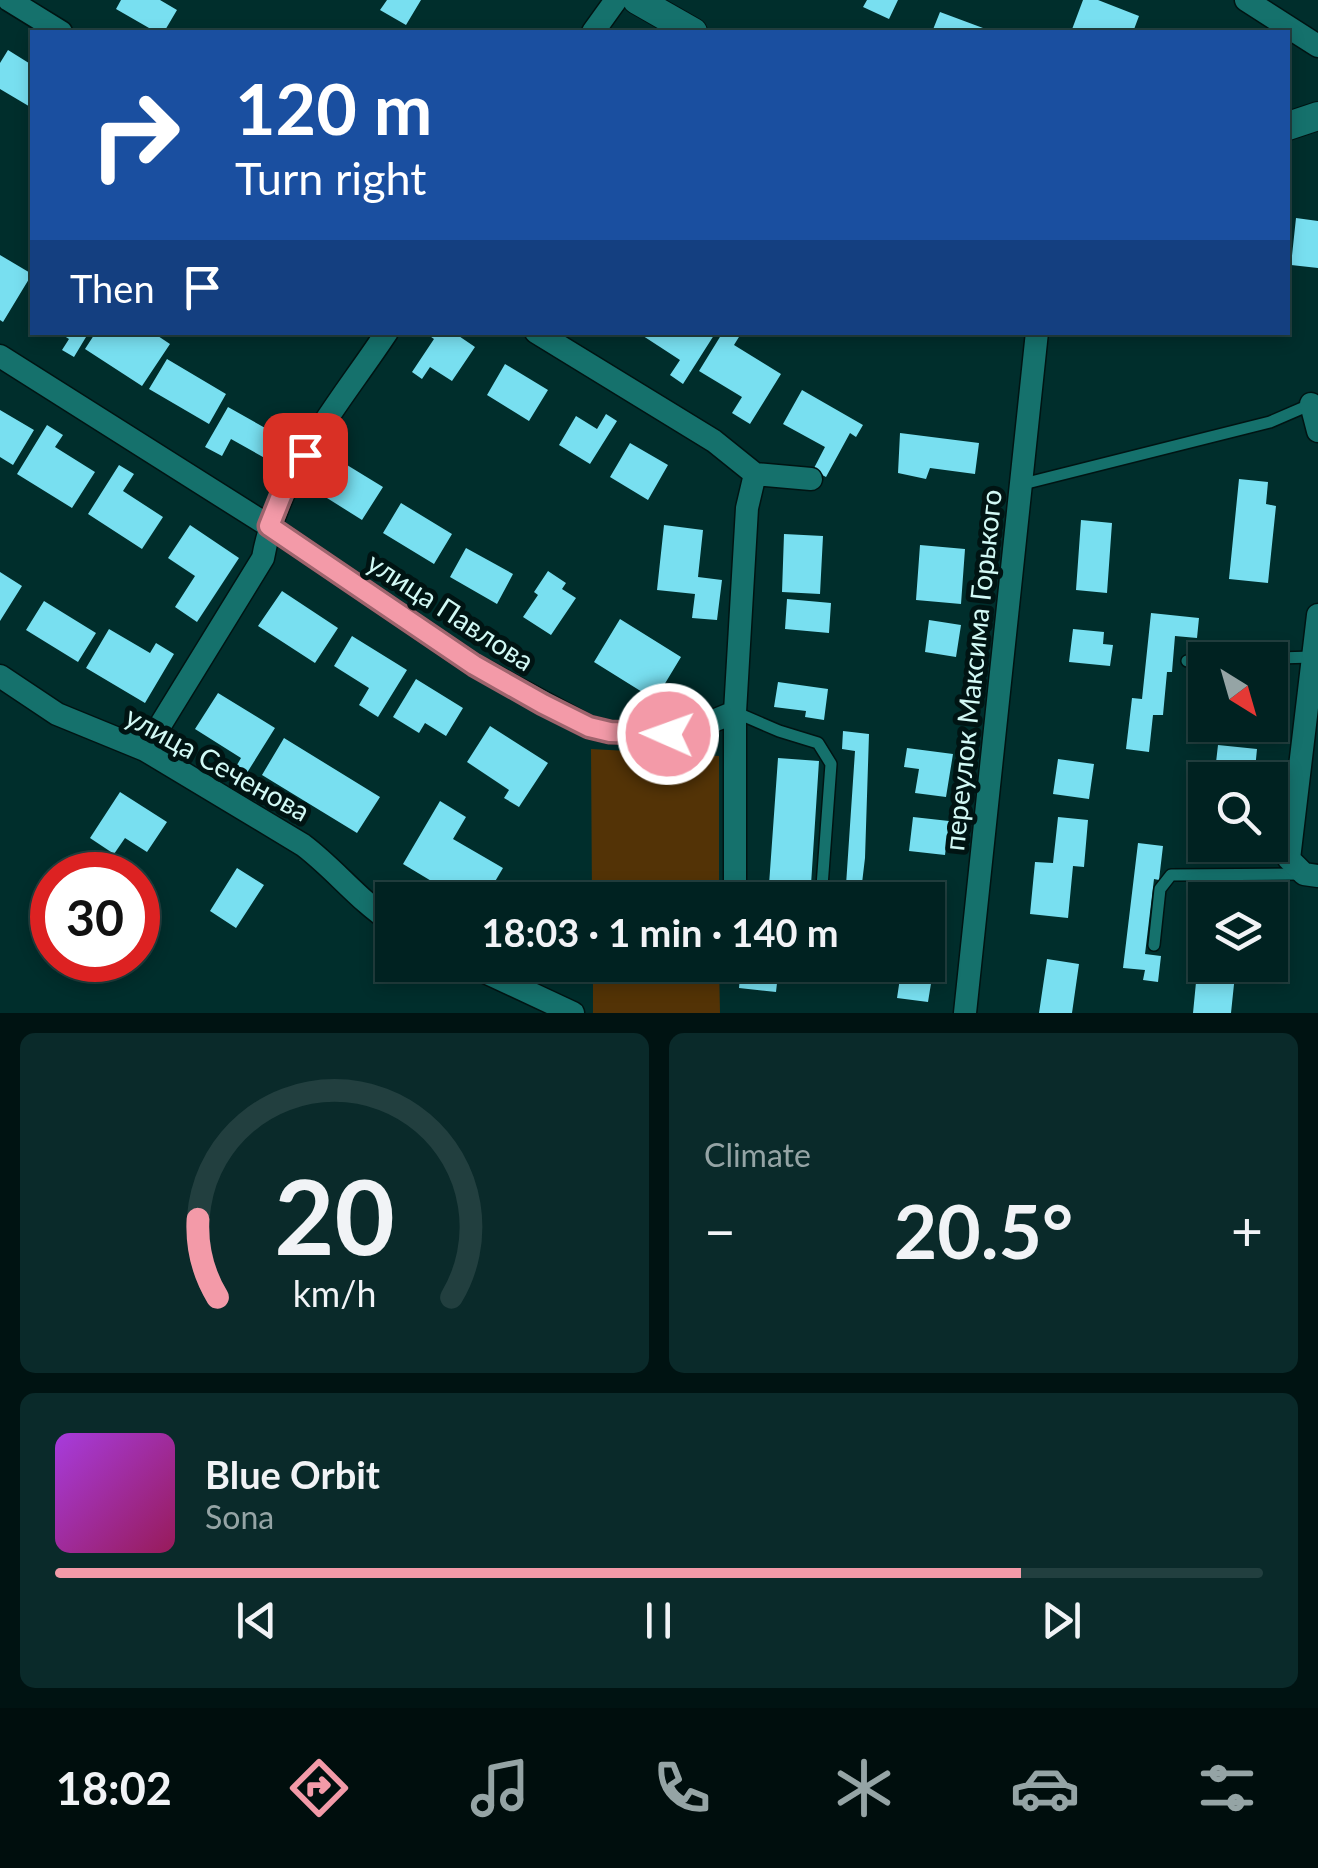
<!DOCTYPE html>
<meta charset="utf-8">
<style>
body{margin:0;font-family:Lato,sans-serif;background:#0a2a2a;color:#f1f3f6;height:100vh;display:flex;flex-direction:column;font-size:38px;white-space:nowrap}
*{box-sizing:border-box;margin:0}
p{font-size:32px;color:#95a4a5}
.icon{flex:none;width:55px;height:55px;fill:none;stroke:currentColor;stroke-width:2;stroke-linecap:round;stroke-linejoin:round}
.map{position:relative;height:1013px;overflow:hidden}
.details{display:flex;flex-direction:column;gap:20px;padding:20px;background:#001312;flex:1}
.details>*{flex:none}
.top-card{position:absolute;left:30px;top:30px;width:1260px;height:305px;border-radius:0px;box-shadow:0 5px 15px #0003,0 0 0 2px #223f3f;background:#1a4fa0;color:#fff;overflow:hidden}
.needle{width:65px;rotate:143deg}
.buttons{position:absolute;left:1188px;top:642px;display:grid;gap:20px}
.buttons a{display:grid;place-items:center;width:100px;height:100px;border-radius:0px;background:#002221;box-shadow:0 5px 15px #0003,0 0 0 2px #223f3f;font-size:50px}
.speed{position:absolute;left:30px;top:852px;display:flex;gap:20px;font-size:50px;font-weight:700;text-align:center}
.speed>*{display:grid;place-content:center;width:130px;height:130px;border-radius:50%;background:#002221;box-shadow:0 5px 15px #0003,0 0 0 2px #223f3f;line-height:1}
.speed .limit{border:15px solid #d22;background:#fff;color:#111}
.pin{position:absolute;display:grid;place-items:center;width:85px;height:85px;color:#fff;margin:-42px;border-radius:20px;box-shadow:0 5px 15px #0006}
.me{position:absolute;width:110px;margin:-55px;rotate:272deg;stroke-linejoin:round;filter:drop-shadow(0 0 8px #0008)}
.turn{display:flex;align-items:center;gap:35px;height:210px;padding:0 40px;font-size:45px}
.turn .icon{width:130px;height:130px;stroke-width:2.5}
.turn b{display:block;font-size:70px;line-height:85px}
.then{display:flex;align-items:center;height:95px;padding:0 40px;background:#0003;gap:20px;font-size:38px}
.big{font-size:75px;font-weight:700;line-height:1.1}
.details .card{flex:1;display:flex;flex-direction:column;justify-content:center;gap:15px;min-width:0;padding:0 35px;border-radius:15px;background:#0a2a2a}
.details .dial{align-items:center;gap:0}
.dial svg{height:260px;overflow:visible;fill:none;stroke:#223f3f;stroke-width:7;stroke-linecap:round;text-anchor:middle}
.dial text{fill:#f1f3f6;stroke:none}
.song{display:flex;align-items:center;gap:30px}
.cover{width:120px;height:120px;border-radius:15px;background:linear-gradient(135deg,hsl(280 70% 55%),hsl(330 70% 35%))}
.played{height:10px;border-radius:5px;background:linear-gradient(90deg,#f39aa8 80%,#223f3f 80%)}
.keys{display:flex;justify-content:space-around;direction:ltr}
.heat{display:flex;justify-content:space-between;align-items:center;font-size:55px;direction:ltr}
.details .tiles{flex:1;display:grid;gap:20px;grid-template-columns:1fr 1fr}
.card:last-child{grid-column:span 2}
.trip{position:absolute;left:375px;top:882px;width:570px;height:100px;border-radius:0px;background:#002221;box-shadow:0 5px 15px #0003,0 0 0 2px #223f3f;font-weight:700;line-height:100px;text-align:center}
.tab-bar{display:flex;height:160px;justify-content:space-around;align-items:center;background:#000e0d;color:#95a4a5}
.tab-bar .icon{width:70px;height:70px}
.tab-bar .on{color:#f39aa8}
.tab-bar b{font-size:45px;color:#f1f3f6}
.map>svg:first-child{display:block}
</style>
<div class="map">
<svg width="1318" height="1013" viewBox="0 0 1318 1013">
<rect width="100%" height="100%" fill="#002e2c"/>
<!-- green -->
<path fill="#533306" d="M591,749l128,7v144h-127z
M593,965h126l1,48h-127z"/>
<!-- building -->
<path fill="#78dff0" d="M121,0h39l17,10 -13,22h-8l-40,-23z
M387,0h34l-15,25 -26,-15z
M867,0h31l-9,19 -26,-12z
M1083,0h15l41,16 -6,16h-62z
M940,12l43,16 -1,4h-50z
M8,50l24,15v43l-32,-19v-26z
M1296,218l22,3v47l-27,-3z
M0,255l32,19 -29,48 -3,-2z
M58,332h31l-15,25 -12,-7 7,-11z
M96,332h32l7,5 3,-5h14l18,12 -28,42 -57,-37z
M424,332h29l22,15 -23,34 -22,-14 -8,12 -10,-7 22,-33z
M637,332h79l-33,52 -13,-9 10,-15z
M723,332h19l-8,13 47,29 -31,50 -18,-11 10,-16 -43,-26z
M167,359l59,35 -17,30 -60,-35z
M505,364l43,26 -19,31 -42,-26z
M802,390l61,35 -7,12 -6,-4 -24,44 -13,-7 12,-23 -42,-23z
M228,407l64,36 -13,23 -48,-27 -9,17 -17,-9z
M0,410l34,20 -21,35 -13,-8z
M606,414l11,7 -27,43 -31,-19 17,-29 21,13z
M47,425l16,10 -8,12 40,25 -23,36 -55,-34z
M900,433l79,10 -4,31 -45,-6 -4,11 -28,-6z
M630,443l38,22 -20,35 -38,-23z
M119,465l15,9 -11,17 40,26 -21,32 -54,-35z
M347,465l36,22 -21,33 -35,-22z
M1239,479l29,3 -2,22 10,2 -8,77 -39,-4z
M401,503l51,31 -18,30 -51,-31z
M1081,520l31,3 -5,70 -31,-3z
M190,525l49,33 -42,64 -22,-15 20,-31 -27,-18z
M664,525l39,5 -5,47 24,3 -5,40 -25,-2 3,-24 -38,-4z
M784,534l39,2 -3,58 -38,-2z
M920,545l45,4 -4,55 -45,-4z
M466,548l47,26 -16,30 -47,-27z
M548,571l18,12 -4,6 14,9 -25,37 -28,-18 15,-22 -4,-3z
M0,572l22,14 -22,35z
M282,591l56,37 -23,35 -57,-37z
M787,599l44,4 -2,30 -44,-4z
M44,601l52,32 -18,29 -52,-32z
M1151,613l48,5 -2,20 -22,-2 -3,36h-5l-4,43h-10l-4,37 -23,-3 6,-51 10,1z
M620,619l61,38 -26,43 -61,-38z
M929,620l32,5 -5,32 -31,-5z
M109,629l41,24 6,-10 18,11 -29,49 -59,-35z
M1073,629l31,3 -1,12 10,1 -3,21 -41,-4z
M352,636l55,34 -29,47 -19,-12 10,-17 -35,-22z
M416,679l47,29 -17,28 -21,-13 -6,10 -26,-16z
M778,682l50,7 -4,31 -19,-3 1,-6 -32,-4z
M218,693l57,35 -30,48 -11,-6 7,-12 -46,-29z
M490,726l58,37 -29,44 -15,-9 5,-8 -42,-28z
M843,731l26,3 -4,124 -5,42h-15l10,-149 -13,-2z
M284,738l96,59 -23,36 -95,-58z
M1218,745l39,4 -3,31h-40z
M907,748l46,6 -7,43 -31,-4 4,-24 -15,-2z
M778,758l41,3 -9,139 -42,-1z
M1058,759l36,5 -5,35 -36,-5z
M120,792l47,30 -20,30 -22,-14 -11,16 -24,-16z
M440,801l26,16 -13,22 50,29 -19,32h-21l-60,-36z
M913,817l36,4 -4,34 -36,-4z
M1058,817l30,3 -4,47 -11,-1 -5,52 -38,-4 5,-52 18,1z
M1138,843l25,3 -4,34 -5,-1 -9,75 16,2 -3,26 -15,-2 2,-10 -22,-2z
M237,868l27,17 -28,43 -26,-17z
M1202,921h3v44h31l-5,48h-38z
M928,958l7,1 -7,43 -31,-4 5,-33h26z
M1047,959l32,5 -7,49h-33z
M741,965h38l-3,27 -37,-4z"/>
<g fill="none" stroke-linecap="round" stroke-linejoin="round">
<defs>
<path id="service" d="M1023,484l247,-62 44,-19
M1219,660l93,-3
M1187,661l18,-1
M735,712l44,19 39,12 13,21 -10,136
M1154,945l6,-56 11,-14 129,-1"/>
<path id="minor" d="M9,0l52,32
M1246,0l72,46
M593,32l23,-32
M536,332l178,109 41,33 56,5
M0,356l269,170 205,139 115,62 21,5 58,2 33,-8 34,-14
M1311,404l7,27
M1318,615l-29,244 15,15 14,2
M0,676l57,38 88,36 158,95c32,24 56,56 89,77
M145,750l118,-192c15,-85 77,-155 124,-226
M735,900v-188l12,-204 8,-34
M470,965l103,48
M965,1013l72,-681"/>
<path id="tertiary" d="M637,0l56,32
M1288,126l30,-10"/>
</defs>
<!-- service casing -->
<use href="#service" stroke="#001413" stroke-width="14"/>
<!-- minor casing -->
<use href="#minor" stroke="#001413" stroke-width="25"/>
<!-- tertiary casing -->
<use href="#tertiary" stroke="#001413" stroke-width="30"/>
<!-- service -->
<use href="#service" stroke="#15716c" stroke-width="11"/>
<!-- minor -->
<use href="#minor" stroke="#15716c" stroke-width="22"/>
<!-- tertiary -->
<use href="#tertiary" stroke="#15716c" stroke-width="28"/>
</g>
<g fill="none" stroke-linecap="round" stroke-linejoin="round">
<defs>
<path id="route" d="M305,455l-20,31 -16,40 205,139 69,39 46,23 21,5 58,2"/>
</defs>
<!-- route casing -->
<use href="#route" stroke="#9e646d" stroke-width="25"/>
<!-- route -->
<use href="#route" stroke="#f39aa8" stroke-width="18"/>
</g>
<g text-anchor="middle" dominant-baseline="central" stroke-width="10" stroke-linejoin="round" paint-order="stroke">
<!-- street labels -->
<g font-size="28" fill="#d2f9f5" stroke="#001413">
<text transform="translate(451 611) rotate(33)">улица Павлова</text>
<text transform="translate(972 670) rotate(-84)">переулок Максима Горького</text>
<text transform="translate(218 763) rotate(29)">улица Сеченова</text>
</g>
</g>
</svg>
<div class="buttons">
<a><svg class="needle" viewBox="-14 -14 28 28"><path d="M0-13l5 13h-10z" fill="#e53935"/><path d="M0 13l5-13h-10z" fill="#95a4a5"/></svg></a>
<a><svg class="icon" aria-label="search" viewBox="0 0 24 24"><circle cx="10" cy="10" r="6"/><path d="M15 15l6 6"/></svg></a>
<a><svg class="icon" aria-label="layers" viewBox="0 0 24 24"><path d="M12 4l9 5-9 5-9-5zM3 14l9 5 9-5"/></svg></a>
</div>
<div class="speed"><div class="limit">30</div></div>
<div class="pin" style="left:305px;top:455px;background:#d93025"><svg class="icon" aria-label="arrive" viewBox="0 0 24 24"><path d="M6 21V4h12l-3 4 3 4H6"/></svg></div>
<svg class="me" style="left:668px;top:734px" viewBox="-20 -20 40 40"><circle r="17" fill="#f39aa8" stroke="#fff" stroke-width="3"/><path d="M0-11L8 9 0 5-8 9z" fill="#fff"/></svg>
<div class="trip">18:03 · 1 min · 140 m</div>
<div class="top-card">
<div class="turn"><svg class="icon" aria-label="right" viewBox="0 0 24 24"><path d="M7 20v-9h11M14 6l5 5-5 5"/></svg><div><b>120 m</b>Turn right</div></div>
<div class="then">Then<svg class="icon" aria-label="arrive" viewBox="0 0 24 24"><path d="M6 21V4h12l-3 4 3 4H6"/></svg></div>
</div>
</div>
<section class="details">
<div class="tiles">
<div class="card dial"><svg viewBox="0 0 100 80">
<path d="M14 69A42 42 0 1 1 86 69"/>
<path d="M14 69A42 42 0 0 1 8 45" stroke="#f39aa8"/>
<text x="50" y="56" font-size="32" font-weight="700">20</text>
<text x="50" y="72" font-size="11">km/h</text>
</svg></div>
<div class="card"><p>Climate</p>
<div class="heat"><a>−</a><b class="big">20.5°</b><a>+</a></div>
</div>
<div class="card">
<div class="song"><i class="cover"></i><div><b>Blue Orbit</b><p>Sona</p></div></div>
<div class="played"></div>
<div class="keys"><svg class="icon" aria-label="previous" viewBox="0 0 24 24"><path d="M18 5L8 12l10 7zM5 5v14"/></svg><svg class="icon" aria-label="pause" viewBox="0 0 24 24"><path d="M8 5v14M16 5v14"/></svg><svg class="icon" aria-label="next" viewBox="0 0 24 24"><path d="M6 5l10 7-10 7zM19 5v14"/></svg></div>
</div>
</div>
</section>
<nav class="tab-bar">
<b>18:02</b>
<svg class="icon on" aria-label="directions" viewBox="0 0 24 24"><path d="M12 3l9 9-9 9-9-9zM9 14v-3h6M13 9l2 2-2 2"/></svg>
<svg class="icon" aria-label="music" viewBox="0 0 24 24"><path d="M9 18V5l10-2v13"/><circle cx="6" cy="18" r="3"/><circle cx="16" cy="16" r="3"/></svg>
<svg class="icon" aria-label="phone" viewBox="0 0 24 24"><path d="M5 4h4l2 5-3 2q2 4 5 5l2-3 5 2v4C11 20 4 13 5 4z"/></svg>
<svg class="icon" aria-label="climate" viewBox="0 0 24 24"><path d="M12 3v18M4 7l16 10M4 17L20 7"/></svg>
<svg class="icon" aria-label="car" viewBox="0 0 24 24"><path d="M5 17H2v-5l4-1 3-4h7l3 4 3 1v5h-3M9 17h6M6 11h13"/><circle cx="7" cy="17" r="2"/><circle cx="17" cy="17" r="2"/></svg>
<svg class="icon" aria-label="filters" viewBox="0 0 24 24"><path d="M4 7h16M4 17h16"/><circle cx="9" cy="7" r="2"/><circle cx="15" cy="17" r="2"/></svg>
</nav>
